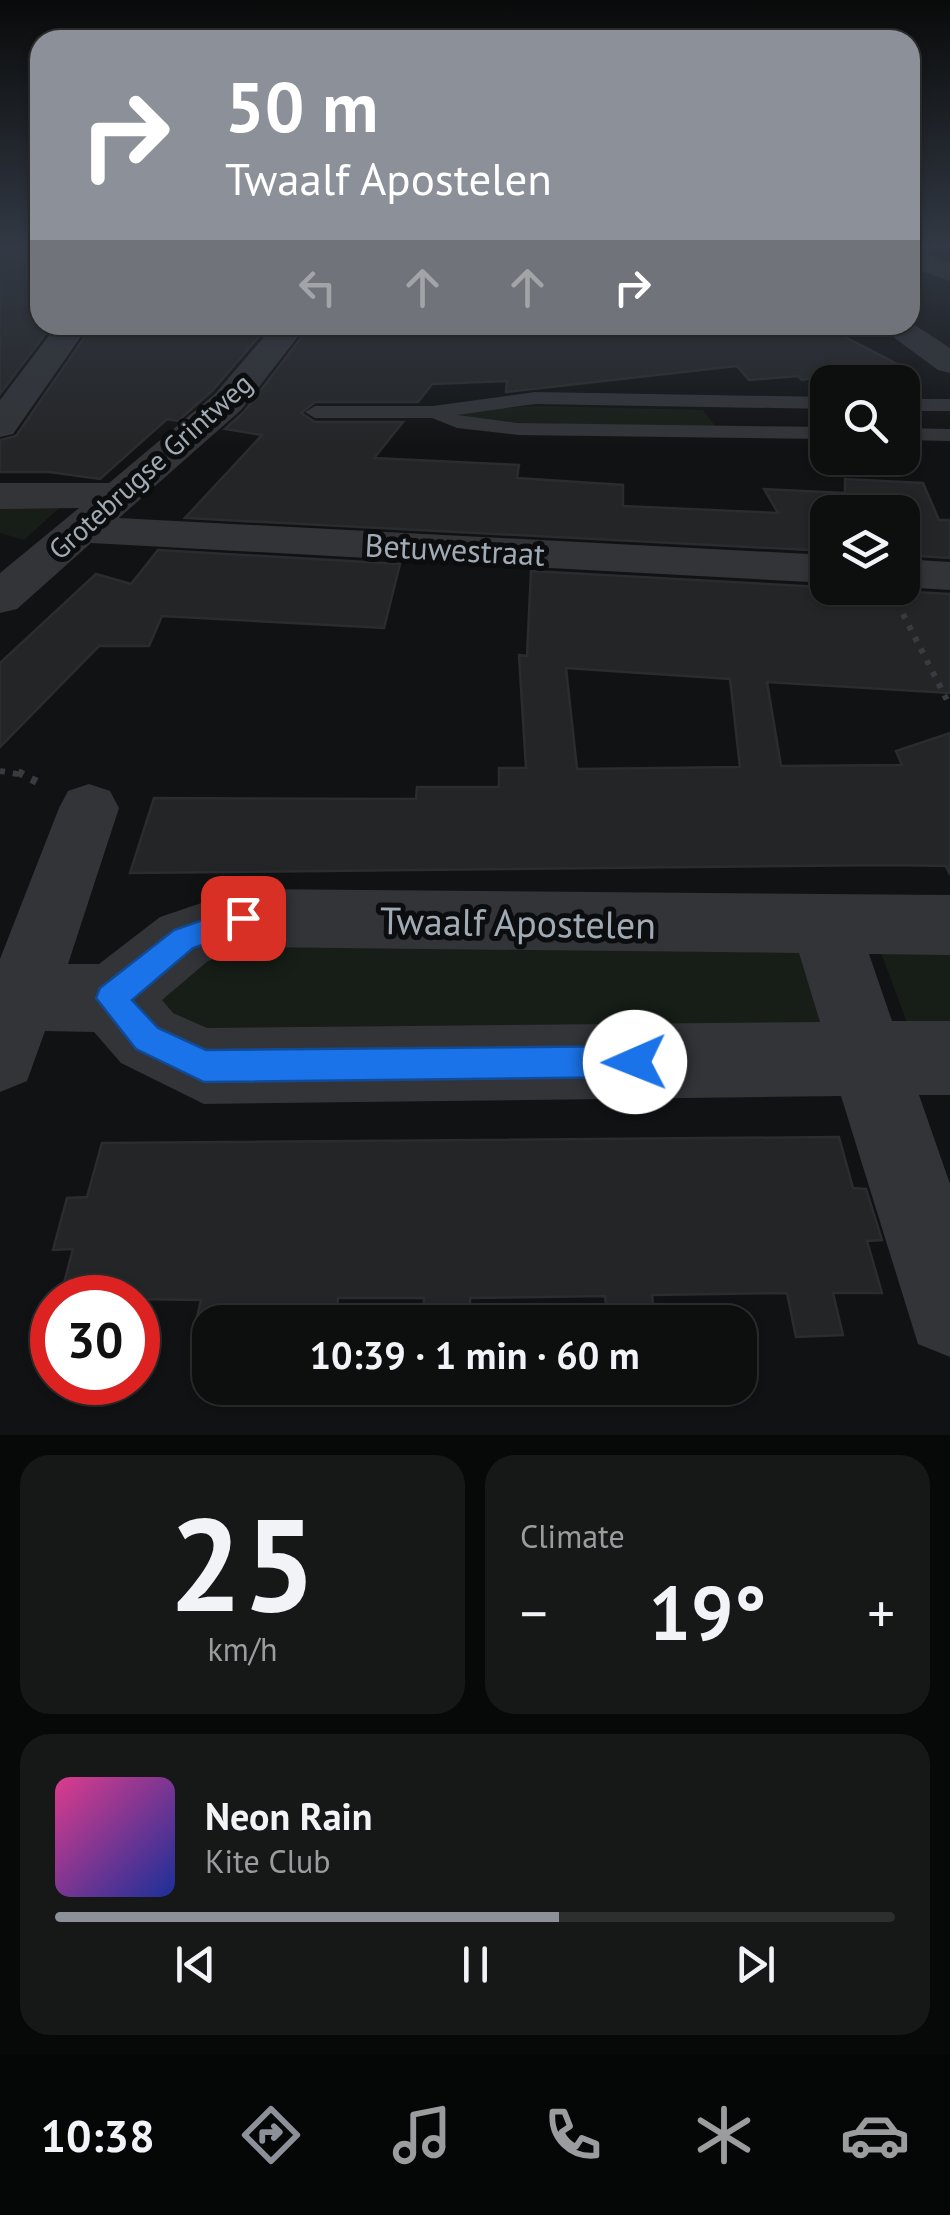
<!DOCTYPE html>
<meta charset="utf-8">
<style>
body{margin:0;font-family:"PT Sans",sans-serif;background:#161717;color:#f1f3f6;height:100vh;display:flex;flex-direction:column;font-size:38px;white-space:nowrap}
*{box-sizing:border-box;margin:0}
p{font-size:32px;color:#9a9c9e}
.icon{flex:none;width:55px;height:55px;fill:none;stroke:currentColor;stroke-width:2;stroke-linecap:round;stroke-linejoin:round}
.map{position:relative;height:1435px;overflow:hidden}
.side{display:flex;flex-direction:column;gap:20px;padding:20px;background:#070808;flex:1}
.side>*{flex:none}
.hud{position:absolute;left:30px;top:30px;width:890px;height:305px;border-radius:30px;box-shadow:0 2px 8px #0004,0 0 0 2px #2d2e2e;background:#8c9099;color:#fff;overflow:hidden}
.buttons{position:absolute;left:810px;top:365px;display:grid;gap:20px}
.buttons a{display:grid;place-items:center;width:110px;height:110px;border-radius:20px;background:#0d0e0e;box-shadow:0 2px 8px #0004,0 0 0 2px #2d2e2e;font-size:50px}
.speed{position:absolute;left:30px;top:1275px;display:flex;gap:20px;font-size:50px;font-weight:700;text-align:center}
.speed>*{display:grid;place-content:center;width:130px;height:130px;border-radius:50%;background:#0d0e0e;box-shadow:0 2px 8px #0004,0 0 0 2px #2d2e2e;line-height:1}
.speed .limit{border:15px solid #d22;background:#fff;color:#111}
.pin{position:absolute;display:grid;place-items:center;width:85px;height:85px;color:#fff;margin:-42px;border-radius:20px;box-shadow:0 5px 15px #0006}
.me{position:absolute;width:110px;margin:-55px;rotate:269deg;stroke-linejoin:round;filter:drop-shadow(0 0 8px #0008)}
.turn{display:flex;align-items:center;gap:35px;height:210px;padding:0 30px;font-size:45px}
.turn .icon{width:130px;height:130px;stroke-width:2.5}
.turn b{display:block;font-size:70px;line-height:85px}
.lanes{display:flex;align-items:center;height:95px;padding:0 30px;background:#0003;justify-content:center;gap:50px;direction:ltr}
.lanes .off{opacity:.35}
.big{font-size:75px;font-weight:700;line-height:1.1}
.side .card{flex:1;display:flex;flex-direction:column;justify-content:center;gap:15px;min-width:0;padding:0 35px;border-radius:30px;background:#161717}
.side .dial{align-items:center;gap:0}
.dial b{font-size:130px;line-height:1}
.song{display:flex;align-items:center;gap:30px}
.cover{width:120px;height:120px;border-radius:15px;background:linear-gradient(135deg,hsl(330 70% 55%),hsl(230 70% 35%))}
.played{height:10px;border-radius:5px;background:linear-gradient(90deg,#8c9099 60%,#2d2e2e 60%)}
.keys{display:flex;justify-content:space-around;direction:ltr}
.heat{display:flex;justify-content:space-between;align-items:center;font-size:55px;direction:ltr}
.side .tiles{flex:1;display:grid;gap:20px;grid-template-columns:1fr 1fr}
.card:last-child{grid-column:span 2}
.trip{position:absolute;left:192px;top:1305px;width:565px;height:100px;border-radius:30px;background:#0d0e0e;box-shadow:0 2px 8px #0004,0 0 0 2px #2d2e2e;font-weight:700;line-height:100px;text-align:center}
.tab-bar{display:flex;height:160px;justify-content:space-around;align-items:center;background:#050606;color:#9a9c9e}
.tab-bar .icon{width:70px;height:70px}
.tab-bar .active{color:#8c9099}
.tab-bar b{font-size:45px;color:#f1f3f6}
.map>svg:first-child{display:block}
</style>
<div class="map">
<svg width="950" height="1435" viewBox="0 0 950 1435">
<rect width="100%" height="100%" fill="#111213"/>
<!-- green -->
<path fill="#171e17" d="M538,406l165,4 13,17 -196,-4 -63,-6 8,-7z
M0,503h65l-41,37 -24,-7z
M950,941v87h-41l-32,-86z
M802,943l26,86 -605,3 -34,-5 -25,-19 -3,-18 12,-17 61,-27z"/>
<!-- building -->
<path fill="#242527" stroke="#2b2c2f" stroke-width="2.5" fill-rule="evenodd" d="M0,247h40v78h12l-52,69z
M93,325h176l-57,66 -34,30 -11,-2 -67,60 -51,-7h-49v-32l16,-4z
M311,325h511l73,38 -93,17 -4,-4 -49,4 -12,-14 -231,26 1,-11 -75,3 -14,18h-103l-14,11 14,9h88l-29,36 145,7 -2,13 106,7v21l155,7 -14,-24 81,4v-14l78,4 16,37h11v38l-48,-3v-43h-74v39l-643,-33 77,-83 -37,-6 19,-17z
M158,550l242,14 -16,64 -222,-12 -13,30h-50l-99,101v-84l96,-89 35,10z
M531,571l419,23v99l-183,-11 14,84 121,-1 -6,-14 54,-18v142l-4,-9 -55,-1 -761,8 24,-75 262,1 1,-12h82v-19h27l-7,-113 8,1zM566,668l164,11 10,88 -163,2z
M839,1137l14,51 13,1 16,51 -15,1 15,52h-49l10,42 -47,2 -9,-44 -135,2 3,27h-47l-3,-26 -135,2v24h-47l1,-24h-86l-2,24h-140l5,-22 -141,-2 13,-49 -20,1 14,-52 20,-1 15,-54z"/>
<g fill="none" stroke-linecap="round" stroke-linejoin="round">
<!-- path-far1 -->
<path stroke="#383b40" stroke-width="6" stroke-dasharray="5 8" stroke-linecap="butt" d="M903,614l47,92
M0,771l23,4"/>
<!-- path -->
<path stroke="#383b40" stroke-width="8" stroke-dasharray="6 9" stroke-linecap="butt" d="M18,772l23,12"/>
<!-- lane -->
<path fill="#323438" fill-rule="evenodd" d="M535,392l293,5v12l-293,-5 -78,11 61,8 310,4v12l-310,-4 -61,-7 -25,-10h-117l-10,-6 10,-6h118z
M902,399h48v12h-48z
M902,428l48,1v12l-48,-1z"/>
<!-- street -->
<path fill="#323438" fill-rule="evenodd" d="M910,249l40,13v19l-40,-14z
M910,322l40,26v25l-12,-3 -61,-45z
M57,325h32l-76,109 -13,3v-37z
M274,325h33l-66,85 -122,108 709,37v28l-737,-40 -74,66 -17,4v-40l79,-65 -79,1v-26h109l106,-89z
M902,559l48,3v28l-48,-3z
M89,784l21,7 9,17 -51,156h31l61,-47 83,-28 707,6v60l-81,-1 23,67h58v74h-31l31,89v173l-32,-13 -77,-248 -637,8 -83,-41 -27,-31 -49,-1 -18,50 -27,11v-133l59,-151 9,-17zM244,947l555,6 21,69 -613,6 -34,-15 -11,-13 46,-39z"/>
</g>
<!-- sky -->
<linearGradient id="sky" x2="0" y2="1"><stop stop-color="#090a0a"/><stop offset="0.55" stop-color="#323944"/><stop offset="1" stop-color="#323944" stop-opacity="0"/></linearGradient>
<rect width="950" height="448" fill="url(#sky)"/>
<!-- route -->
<path fill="#1a73e8" stroke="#114b97" stroke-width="2.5" d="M243,906l10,4 4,8 -4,9 -60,21 -61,52 26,28 48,22 429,-4 11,5 4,11 -4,10 -11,5 -431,5 -68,-33 -40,-51 4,-10 74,-58z"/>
<g text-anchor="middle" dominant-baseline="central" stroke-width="10" stroke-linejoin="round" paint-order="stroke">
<!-- far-street labels -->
<g font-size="28" fill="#a1abb5" stroke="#0c0d0e">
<text transform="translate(150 466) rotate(-42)">Grotebrugse Grintweg</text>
</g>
<!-- street labels -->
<g font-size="32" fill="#a1abb5" stroke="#0c0d0e">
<text transform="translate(455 549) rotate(3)">Betuwestraat</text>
</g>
<!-- near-street labels -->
<g font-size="38" fill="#a1abb5" stroke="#0c0d0e">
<text transform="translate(518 922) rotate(1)">Twaalf Apostelen</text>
</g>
</g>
</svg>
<div class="buttons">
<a><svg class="icon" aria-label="search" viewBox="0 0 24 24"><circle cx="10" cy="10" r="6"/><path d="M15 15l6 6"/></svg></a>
<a><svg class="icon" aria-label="layers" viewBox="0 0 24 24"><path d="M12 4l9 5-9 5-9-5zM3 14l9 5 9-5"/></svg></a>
</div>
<div class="speed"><div class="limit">30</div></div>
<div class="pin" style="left:243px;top:918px;background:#d93025"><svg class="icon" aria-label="arrive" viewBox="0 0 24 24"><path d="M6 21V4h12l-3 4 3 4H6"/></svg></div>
<svg class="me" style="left:635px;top:1062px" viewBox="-20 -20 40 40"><circle r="19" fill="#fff"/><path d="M0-13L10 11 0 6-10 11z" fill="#1a73e8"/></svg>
<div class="trip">10:39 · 1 min · 60 m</div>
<div class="hud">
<div class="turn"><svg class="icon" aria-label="right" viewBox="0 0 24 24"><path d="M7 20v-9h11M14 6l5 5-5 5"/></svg><div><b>50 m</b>Twaalf Apostelen</div></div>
<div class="lanes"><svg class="icon off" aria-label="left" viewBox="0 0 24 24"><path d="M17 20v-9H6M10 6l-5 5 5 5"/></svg><svg class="icon off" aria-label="ahead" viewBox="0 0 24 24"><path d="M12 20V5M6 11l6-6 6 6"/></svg><svg class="icon off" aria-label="ahead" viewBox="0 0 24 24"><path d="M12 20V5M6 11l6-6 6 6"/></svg><svg class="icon" aria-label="right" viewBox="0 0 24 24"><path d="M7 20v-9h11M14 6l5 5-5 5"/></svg></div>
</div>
</div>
<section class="side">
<div class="tiles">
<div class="card dial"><b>25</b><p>km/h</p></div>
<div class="card"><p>Climate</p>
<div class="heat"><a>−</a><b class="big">19°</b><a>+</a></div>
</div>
<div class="card">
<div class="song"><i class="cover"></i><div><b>Neon Rain</b><p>Kite Club</p></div></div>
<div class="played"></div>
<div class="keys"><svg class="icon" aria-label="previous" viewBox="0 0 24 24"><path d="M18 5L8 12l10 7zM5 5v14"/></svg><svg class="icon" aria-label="pause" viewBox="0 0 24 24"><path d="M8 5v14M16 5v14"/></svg><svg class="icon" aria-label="next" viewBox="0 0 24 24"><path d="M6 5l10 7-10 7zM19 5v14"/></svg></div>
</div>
</div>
</section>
<nav class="tab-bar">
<b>10:38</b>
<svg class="icon active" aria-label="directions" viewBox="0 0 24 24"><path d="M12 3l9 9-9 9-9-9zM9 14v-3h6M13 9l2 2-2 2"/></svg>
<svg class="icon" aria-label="music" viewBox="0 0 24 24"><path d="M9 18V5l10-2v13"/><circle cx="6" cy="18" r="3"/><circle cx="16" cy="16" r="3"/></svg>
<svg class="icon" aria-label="phone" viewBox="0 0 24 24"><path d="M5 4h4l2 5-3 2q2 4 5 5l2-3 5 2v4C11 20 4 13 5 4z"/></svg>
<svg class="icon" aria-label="climate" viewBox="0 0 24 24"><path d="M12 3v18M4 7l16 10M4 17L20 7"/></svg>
<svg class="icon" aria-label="car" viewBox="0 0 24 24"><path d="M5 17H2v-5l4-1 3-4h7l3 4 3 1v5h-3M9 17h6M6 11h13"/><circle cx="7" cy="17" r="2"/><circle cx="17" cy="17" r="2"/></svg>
</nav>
